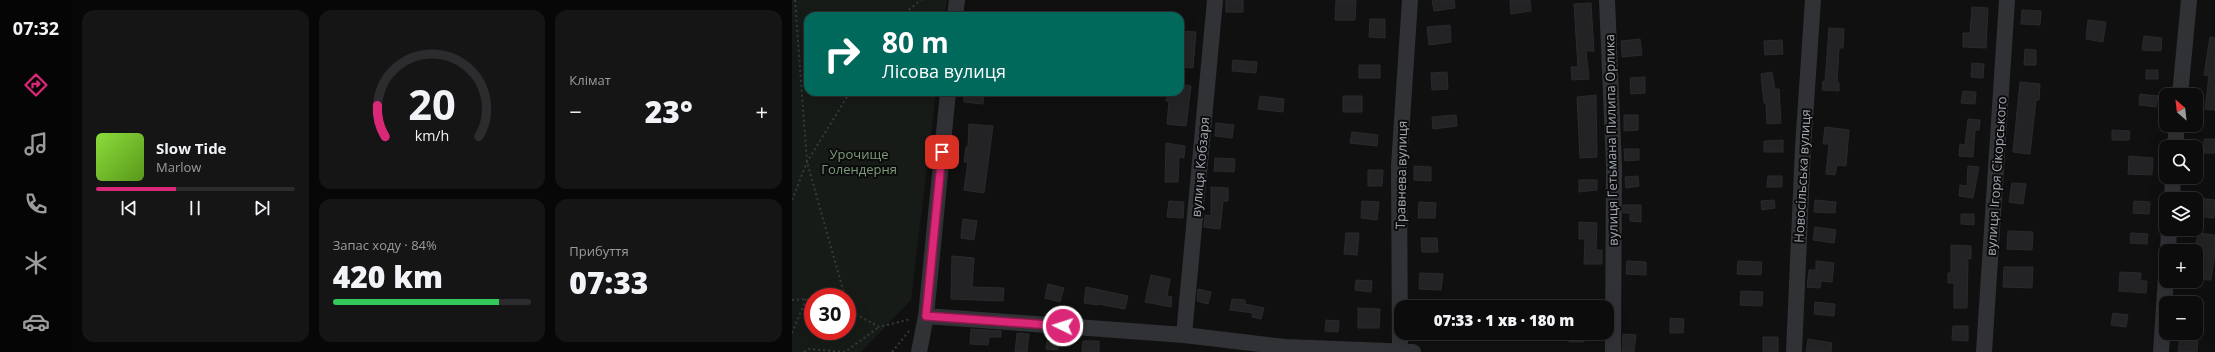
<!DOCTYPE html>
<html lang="uk">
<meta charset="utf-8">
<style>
body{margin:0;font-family:"Open Sans",sans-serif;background:#151516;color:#f1f3f6;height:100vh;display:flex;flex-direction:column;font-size:15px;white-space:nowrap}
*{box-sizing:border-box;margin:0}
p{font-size:13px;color:#9a9b9d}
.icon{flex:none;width:22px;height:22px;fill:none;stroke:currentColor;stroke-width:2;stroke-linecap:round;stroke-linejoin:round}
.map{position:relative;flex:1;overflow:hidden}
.panel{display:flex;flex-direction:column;gap:10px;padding:10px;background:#070707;width:720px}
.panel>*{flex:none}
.banner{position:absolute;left:12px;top:12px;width:380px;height:84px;border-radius:12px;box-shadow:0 4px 16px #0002,0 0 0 1px #2c2c2e;background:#00695c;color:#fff;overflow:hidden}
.needle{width:26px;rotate:332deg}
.buttons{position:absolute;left:1367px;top:88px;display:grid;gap:8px}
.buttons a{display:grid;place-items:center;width:44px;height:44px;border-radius:8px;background:#0c0c0d;box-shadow:0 4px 16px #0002,0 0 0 1px #2c2c2e;font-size:20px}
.speed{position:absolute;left:12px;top:288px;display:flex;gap:8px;font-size:20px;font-weight:700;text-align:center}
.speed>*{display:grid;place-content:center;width:52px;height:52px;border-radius:50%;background:#0c0c0d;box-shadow:0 4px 16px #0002,0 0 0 1px #2c2c2e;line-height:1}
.speed .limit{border:6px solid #d22;background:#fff;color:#111}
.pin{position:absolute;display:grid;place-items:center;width:34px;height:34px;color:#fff;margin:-17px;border-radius:8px;box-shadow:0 2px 6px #0006}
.me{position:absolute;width:44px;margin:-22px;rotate:274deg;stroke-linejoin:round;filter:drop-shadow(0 0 3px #0008)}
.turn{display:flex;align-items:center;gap:14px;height:84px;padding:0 12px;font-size:18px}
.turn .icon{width:52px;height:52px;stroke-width:2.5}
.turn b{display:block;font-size:28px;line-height:34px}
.big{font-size:30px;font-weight:800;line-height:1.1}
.panel .widget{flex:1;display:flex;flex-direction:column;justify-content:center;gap:6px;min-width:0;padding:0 14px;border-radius:12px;background:#151516}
.panel .dial{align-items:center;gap:0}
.dial svg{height:104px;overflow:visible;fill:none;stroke:#2c2c2e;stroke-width:7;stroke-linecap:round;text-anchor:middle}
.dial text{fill:#f1f3f6;stroke:none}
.song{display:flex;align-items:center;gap:12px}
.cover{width:48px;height:48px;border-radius:6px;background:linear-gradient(135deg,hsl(90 70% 55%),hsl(90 70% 35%))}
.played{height:4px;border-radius:2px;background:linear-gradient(90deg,#db2777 40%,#2c2c2e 40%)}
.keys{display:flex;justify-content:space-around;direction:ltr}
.heat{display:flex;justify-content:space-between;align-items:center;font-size:22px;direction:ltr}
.charge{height:6px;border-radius:3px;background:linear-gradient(90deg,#34c759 84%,#2c2c2e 0)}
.panel .tiles{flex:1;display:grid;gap:10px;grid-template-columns:repeat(3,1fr)}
.widget:first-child{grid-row:span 2}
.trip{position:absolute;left:602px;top:300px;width:220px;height:40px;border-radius:12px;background:#0c0c0d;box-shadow:0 4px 16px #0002,0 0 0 1px #2c2c2e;font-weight:800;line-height:40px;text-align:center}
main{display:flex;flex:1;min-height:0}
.dock{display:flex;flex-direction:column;width:72px;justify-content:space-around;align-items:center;background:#050505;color:#9a9b9d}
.dock .icon{width:28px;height:28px}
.dock .on{color:#db2777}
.dock b{font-size:18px;color:#f1f3f6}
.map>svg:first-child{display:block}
</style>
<main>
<nav class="dock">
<b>07:32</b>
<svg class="icon on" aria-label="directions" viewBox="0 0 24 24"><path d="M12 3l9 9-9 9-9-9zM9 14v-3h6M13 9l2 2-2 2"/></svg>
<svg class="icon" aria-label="music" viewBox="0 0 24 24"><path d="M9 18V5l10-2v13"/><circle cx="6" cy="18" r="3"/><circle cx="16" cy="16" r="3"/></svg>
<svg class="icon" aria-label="phone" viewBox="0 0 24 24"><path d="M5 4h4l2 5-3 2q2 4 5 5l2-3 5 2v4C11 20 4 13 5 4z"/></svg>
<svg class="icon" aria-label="climate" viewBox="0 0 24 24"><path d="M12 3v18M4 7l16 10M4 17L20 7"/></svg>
<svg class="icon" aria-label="car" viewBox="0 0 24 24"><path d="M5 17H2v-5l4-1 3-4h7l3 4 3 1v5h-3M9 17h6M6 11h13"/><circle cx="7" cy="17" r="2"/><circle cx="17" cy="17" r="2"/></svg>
</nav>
<section class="panel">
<div class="tiles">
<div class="widget">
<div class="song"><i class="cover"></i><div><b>Slow Tide</b><p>Marlow</p></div></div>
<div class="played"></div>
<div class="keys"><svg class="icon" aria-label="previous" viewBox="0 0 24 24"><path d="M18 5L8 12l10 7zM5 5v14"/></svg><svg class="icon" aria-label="pause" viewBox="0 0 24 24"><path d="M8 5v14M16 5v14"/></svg><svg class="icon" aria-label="next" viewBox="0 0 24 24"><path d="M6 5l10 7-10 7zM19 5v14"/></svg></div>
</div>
<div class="widget dial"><svg viewBox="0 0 100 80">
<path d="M14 69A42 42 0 1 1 86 69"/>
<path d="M14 69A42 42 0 0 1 8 45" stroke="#db2777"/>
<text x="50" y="56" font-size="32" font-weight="700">20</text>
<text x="50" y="72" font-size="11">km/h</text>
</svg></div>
<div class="widget"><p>Клімат</p>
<div class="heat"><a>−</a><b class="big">23°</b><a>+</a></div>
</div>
<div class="widget"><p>Запас ходу · 84%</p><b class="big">420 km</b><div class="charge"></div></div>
<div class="widget"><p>Прибуття</p><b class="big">07:33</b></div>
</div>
</section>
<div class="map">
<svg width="1423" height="352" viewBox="0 0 1423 352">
<rect width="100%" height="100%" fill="#101011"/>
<!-- green -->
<path fill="#161b17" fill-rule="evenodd" d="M0,0h155l-2,16h-137v76h128l-25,208 -50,52h-69zM21,297h34v34h-34z"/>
<!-- building -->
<path fill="#232325" stroke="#2a2a2d" d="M434,0h17v12h-17z
M544,0h20l-1,20h-20z
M640,0h22l1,8 -21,3z
M718,0h20l1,11 -20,3z
M799,3l3,48h-8l3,28 -17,1 -1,-13h7l-4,-63z
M1180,7l16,1 -2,40 -23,-1v-14h7z
M1230,10l19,1 -1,14 -19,-1z
M578,19h15v19l-16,-1z
M1296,20l18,2 -3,20 -17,-3z
M658,25l1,17 -22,3 -2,-18z
M1037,28l15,1 -1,19h-4l-2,34 2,1v8l-17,-1 1,-9 2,1z
M388,31l16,1 -3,36 -13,-1z
M1352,36l18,2 -1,13 -19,-1z
M1418,37l5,1v72l-10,-1 4,-33 -5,-1z
M848,39l2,16 -20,2 -1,-16z
M990,40l1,14 -18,1 -1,-14z
M1233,49l11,1v15h-12z
M441,60l24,2 -1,11 -24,-2z
M1180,63l12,1 -1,14 -12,-1z
M567,65h21v13h-21z
M1354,70h12v9h-12z
M655,72l1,17 -16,1 -1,-17z
M980,72l3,17h4l2,34 -14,1 -1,-21h-2l-3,-29z
M853,77v16l-14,1 -1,-16z
M1228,82l20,2 -1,16h-3l-6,54 -17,-2z
M388,84l11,2 -5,40 -19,-2 2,-23h-3l2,-9h12z
M1171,91l13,1 -1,12 -14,-1z
M172,92h20l-1,12 -19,-2z
M1348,94l18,2 -2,11 -17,-2z
M804,95l1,62 -17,1 -3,-61z
M468,96l24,3 -1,13 -25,-3z
M551,96h19v16h-19z
M664,115l1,11 -24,3 -1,-12z
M832,115h14v15l-14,1z
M1176,119l12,1 -1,10h-4l-2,27 -14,-1 1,-12 5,1z
M424,123l18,2 -2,13 -17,-2z
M177,124l24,2 -9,67 -20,-3 4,-28h-4l2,-15h2z
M1033,127l24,3 -3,36 -9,-1 -2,10 -9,-1 3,-30h-6z
M1320,130l18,1 -1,9h-17z
M560,132l26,3 -1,11 -27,-3z
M1412,139h11v14h-11z
M991,140v12h-19v-11z
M374,143l19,3 -1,12 -5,-1 -1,25h-13z
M832,149h15v11l-14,1z
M1337,156l24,2 -1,17 -24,-1z
M423,158l20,1 -1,13 -20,-1z
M622,166l17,1v14l-17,-1z
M1176,166l11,1 -6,31 -14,-2 1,-11 7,1z
M576,170h15l-1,16h-14z
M846,176l1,10 -13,2 -1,-11z
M976,176h14v11h-15z
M787,180h18v10l-18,2z
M1220,183l14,1 -3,20 -14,-2z
M419,187l17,1v13h-5l-3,28 -16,-2 1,-12 6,1z
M1406,198l17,2 -1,18 -18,-2z
M982,200l1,8 -13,2 -1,-9z
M1023,200l21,2 -1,11 -21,-1z
M377,201l15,1 -1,16 -16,-1z
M570,201l17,1 -2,18 -16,-2z
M1342,201l16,1 -1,12 -16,-1z
M627,202l17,1 -1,15h-17z
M831,205h18v17l-11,-1v-8h-7z
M1169,214h13v11l-13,-1z
M171,219l14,2 -3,19 -13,-2z
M787,222l18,1 -1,27h6v14h-18l1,-25h-6z
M1023,227l21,3 -2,13 -21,-3z
M1216,231l25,1 -1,18 -25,-1z
M554,233h13l-2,22 -13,-1z
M1339,233l17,1 -1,10 -17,-1z
M1406,233l17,2v19l-4,26 -15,-1 -1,-28z
M629,238h16l1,14h-16z
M1159,245l20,1v13l-3,-1 -1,50h-13v-25h-6v-10h3z
M160,256l22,2 -2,29 32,1 -1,13 -52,-2z
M835,261l19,1v13l-20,-1z
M946,261l24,1 -1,13 -24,-1z
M1024,261l18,2 -2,19 -11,-1 -1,7 -13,-1 2,-17h7z
M1212,267h29l-1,21 -29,-1z
M1328,272l21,1 -1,8h7l-1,12 -27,-2z
M628,273l23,1 -2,16 -22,-1z
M359,275l19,4 -3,17 5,1 -1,10 -26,-5z
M564,280l16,1 -1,11 -16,-2z
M256,284l16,4 -4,14 -15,-4z
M294,287l42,9 -3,13 -27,-5 -1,1 -13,-2z
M406,289l13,3 -3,12 -11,-3z
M949,291l22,1 -1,14 -22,-1z
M440,299l13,1v4l19,4 -3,11 -9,-2 1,-4 -23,-3z
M1023,302l20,2 -1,12 -20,-2z
M566,308l22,1 -1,19h-21z
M1321,313l15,2 -2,12 -15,-2z
M878,318l14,1 -1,14h-13z
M534,320l13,1 -1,11 -13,-1z
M1161,326h15v15l-16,-1z
M179,329l30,2v6h-12l-1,8 -18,-1z
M225,333l12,1 -2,18h-12z
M777,333h15v9h-15z
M831,334l13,1 -2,17h-12z
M256,335l11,1 -1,14 -12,-1z
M971,337h15v15h-15z
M1388,337l18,2 -1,13h-19z
M1016,339l24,4 -1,9h-25z
M291,341h16v11h-17z"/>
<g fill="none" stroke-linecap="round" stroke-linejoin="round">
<!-- path -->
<path stroke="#37393d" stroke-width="2" stroke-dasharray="2 3" stroke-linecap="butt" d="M3,0l12,162 38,135
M109,16l20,-16
M0,200l15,-38 43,-70
M0,300l14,-1 7,1
M55,305l1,4
M55,309l32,18 32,-8
M0,333l14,-34
M12,352l5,-3 36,3 34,-25
M100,352l17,-21"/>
<!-- minor -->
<path stroke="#313236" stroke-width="16" d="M815,0l7,166 -1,186
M163,16l2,-16
M1388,95l9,-95
M1383,147l2,-22
M1380,199l1,-22
M1376,251l1,-22
M134,316l258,19 101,12 128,5
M392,335l31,-335
M608,351l-1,-185 11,-166
M127,352l7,-36 22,-224
M1002,352l9,-205 10,-147
M1192,352l23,-352
M1369,352l5,-75"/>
</g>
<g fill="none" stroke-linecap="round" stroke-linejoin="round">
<defs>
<path id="route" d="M150,152l-16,164 137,10"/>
</defs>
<!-- route casing -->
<use href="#route" stroke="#8e194d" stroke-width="10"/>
<!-- route -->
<use href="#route" stroke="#db2777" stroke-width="7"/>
</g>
<g text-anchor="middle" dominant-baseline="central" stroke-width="4" stroke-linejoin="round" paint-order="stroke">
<!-- street labels -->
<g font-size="13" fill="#a2a8b1" stroke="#0b0b0c">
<text transform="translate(819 140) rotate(-91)">вулиця Гетьмана Пилипа Орлика</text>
<text transform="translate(408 167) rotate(-85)">вулиця Кобзаря</text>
<text transform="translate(609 175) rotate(-89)">Травнева вулиця</text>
<text transform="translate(1010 176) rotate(-87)">Новосільська вулиця</text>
<text transform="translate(1204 176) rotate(-86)">вулиця Ігоря Сікорського</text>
</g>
<!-- park labels -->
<g font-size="13" fill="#7b9b79" stroke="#0b0b0c">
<text x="67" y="154">Урочище<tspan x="67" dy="15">Голендерня</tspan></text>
</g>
</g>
</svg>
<div class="buttons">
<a><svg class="needle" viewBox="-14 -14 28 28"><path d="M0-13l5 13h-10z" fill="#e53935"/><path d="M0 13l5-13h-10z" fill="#9a9b9d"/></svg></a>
<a><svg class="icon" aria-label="search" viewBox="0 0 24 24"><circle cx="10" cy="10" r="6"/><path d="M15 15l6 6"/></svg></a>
<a><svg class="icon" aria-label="layers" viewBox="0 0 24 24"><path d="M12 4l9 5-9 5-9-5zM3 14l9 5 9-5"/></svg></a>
<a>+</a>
<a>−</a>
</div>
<div class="speed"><div class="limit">30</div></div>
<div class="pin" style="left:150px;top:152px;background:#d93025"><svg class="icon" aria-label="arrive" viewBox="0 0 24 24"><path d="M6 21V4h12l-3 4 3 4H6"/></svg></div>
<svg class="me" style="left:271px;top:326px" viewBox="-20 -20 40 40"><circle r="17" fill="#db2777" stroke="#fff" stroke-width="3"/><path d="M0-11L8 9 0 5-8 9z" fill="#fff"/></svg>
<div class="trip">07:33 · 1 хв · 180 m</div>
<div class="banner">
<div class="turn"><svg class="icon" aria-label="right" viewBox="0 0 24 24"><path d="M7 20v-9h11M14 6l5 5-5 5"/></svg><div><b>80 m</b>Лісова вулиця</div></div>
</div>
</div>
</main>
